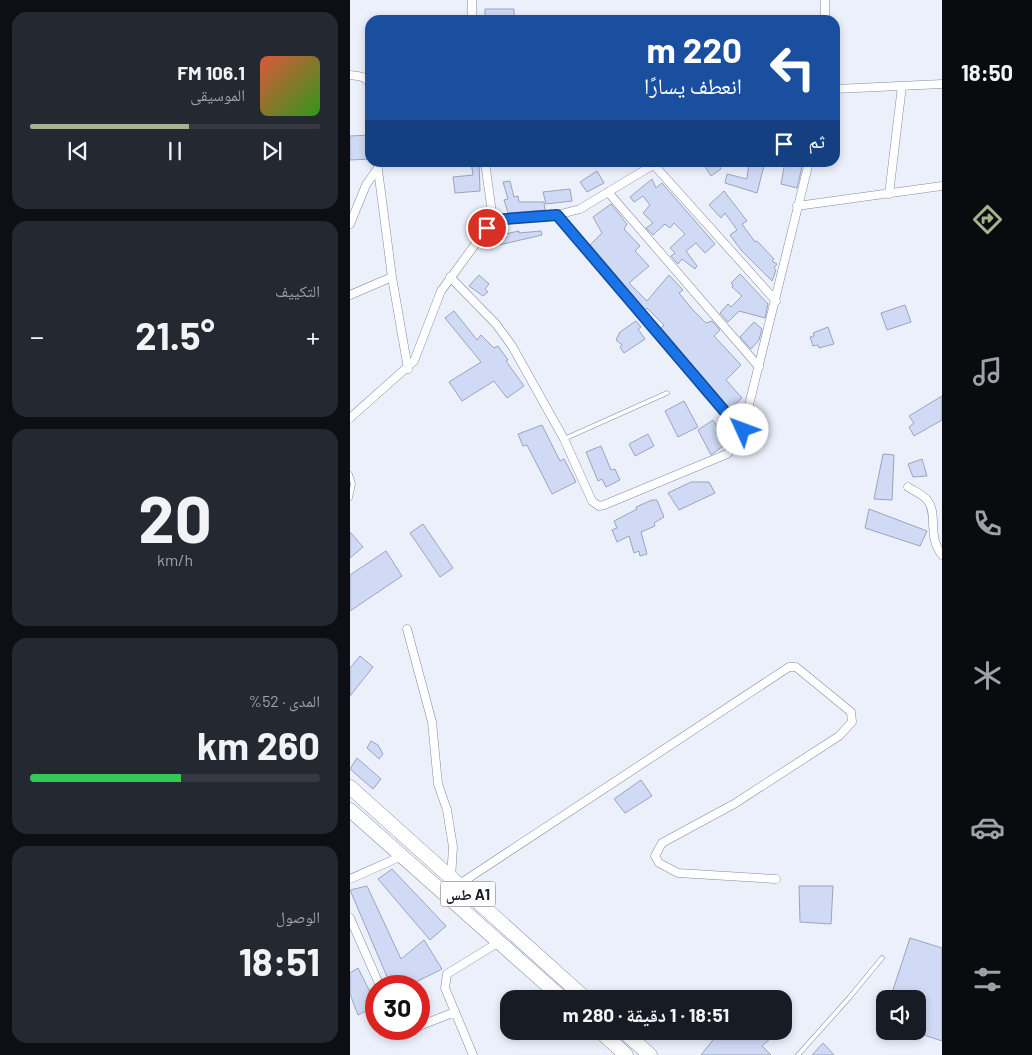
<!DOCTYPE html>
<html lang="ar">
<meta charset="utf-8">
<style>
body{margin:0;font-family:Barlow,"Noto Naskh Arabic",sans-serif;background:#242831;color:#f1f3f6;direction:rtl;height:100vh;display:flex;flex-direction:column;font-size:19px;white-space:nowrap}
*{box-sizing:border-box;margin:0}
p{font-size:16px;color:#9ea1a6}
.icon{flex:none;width:28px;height:28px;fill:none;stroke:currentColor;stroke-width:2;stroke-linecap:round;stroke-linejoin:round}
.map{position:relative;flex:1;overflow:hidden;direction:ltr}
.details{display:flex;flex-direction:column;gap:12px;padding:12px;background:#0d0f14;width:350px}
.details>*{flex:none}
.hud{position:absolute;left:15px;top:15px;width:475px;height:152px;border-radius:15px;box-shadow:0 2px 8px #0003;direction:rtl;background:#1a4fa0;color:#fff;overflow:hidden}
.tools{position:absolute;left:526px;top:990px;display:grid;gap:10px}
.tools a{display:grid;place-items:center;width:50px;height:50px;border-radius:10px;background:#171b24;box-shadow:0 2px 8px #0003;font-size:25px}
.speed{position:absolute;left:15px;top:975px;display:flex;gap:10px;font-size:25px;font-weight:700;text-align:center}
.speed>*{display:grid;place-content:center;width:65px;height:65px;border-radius:50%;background:#171b24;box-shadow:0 2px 8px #0003;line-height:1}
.speed .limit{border:8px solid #d22;background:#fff;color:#111}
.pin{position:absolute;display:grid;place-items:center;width:42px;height:42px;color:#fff;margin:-21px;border:2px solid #fff;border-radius:50%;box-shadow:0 1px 5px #0007}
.me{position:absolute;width:55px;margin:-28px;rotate:313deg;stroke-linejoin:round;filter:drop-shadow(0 0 4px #0008)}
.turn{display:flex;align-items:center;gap:18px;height:105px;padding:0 15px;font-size:22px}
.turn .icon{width:65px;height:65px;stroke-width:2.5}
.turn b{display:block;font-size:35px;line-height:42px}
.then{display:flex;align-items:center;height:48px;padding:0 15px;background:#0003;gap:10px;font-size:19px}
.big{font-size:38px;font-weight:700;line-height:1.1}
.details .card{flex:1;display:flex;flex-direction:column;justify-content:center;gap:8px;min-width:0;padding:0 18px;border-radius:15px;background:#242831}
.details .dial{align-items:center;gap:0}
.dial b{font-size:65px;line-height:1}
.song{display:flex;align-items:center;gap:15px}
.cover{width:60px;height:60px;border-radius:8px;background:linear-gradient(135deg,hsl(10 70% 55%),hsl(110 70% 35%))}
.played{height:5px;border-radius:2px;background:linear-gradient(90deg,#a7b18b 55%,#363941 55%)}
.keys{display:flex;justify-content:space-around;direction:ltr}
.heat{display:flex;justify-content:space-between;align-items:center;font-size:28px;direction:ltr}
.charge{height:8px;border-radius:4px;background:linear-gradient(90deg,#34c759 52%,#363941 0)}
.trip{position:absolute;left:150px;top:990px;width:292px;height:50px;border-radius:15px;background:#171b24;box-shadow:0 2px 8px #0003;font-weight:700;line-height:50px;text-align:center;direction:rtl}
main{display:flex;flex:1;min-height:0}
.tabs{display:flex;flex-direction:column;width:90px;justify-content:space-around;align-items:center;background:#090b0e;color:#9ea1a6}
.tabs .icon{width:35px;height:35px}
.tabs .current{color:#a7b18b}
.tabs b{font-size:22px;color:#f1f3f6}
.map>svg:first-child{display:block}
</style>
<main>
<nav class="tabs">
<b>18:50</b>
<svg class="icon current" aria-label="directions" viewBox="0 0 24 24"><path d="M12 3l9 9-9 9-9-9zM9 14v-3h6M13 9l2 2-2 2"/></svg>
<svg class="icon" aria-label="music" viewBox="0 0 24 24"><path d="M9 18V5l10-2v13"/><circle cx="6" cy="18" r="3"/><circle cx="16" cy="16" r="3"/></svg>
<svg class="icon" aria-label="phone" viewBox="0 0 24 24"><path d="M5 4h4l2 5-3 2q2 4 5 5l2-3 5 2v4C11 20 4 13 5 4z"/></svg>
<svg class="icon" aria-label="climate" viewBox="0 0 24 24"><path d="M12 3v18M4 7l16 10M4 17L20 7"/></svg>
<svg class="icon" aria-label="car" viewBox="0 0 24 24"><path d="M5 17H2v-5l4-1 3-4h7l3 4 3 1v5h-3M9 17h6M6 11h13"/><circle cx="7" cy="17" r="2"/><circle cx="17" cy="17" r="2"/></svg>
<svg class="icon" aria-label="filters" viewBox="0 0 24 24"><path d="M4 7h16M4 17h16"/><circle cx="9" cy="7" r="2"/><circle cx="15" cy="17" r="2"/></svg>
</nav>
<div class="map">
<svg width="592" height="1055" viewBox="0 0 592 1055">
<rect width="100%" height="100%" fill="#ecf0fb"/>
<!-- building -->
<path fill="#d0daf5" stroke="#9ba4be" d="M135,9h29v11h-29z
M20,135v24l-20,1v-24z
M121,162h8l1,29 -25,2 -2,-16 20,-2z
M352,162h15l4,7 -10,7z
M399,162h16l-8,31 -32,-10 2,-9 20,5z
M435,162h18l-6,26 -16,-4z
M247,171l7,12 -17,9 -7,-10z
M302,179l4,9 6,-5 53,61 -10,9 -9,-10 -10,8 11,15 -2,3 -13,-10 -4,5 -7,-8 4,-3 -5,-5 15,-14 -11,-11 -4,5 -5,-4 -12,11 -7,-7 7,-5 -10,-10 7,-8 -7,-9 -9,6 -4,-5z
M160,181l4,16 4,-1 1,6h25l1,8 -37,3 -4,-13 4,-1 -5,-17z
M220,189l2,12 -26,3 -3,-12z
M374,191l23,30 -5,3 13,18 2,-1 17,18 -2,2 5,3 -3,4 2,2 -4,11 -31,-31 -11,-15 7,-5 -12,-17 -4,5 -12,-13z
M261,204l16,20 -3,5 16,17 -5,5 14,15 -20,17 18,18 22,-26 14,15 -4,3 13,16 14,14 6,-2 8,9 -6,6 27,29 -15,15 16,18 -12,11 -69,-81 3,-3 -17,-17 -2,2 -55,-65 12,-12 -9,-16z
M169,231v2l22,-2 1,4 -43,10 7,-7 -1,-4z
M390,274l28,30 -3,14 -26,-7 -11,11 -8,-9 8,-9 3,3 11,-11 -10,-9 1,-2 -2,-2z
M129,275l10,9 -4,5 3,3 -5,4 -14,-10z
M555,305l6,17 -24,8 -6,-17z
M104,311l23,29 4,-5 13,13 4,-2 10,14 -2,1 18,25 -17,12 -13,-17 -32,20 -13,-19 32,-20 -36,-44z
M286,321l5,6 -3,2 7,10 -21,14 -4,-6 2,-2 -6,-5 4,-8z
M404,322l8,7 -3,11 -8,9 -11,-12z
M478,327l6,17 -15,4 -1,-3 -5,1 -3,-9 4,-1 -1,-3z
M592,396v24l-28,16 -5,-9 5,-4 -5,-7z
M334,401l14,26 -20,10 -13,-26z
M363,420l14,23 -16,12 -13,-25z
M192,425l18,36 4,-2 12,23 -24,12 -25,-49 -4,1 -5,-12z
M298,434l6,12 -19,10 -6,-12z
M251,446l10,24 4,-1 5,11 -14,7 -4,-8 -4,2 -12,-29z
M533,454l11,1 -2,45 -18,-1z
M572,459l5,17 -14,1 -5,-13z
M341,482h18l6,11 -36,17 -11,-17z
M302,500h5l7,17 -10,6 1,3 -14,6 6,22 -7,2 -1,-5 -5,2 -5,-17 -12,6 -5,-12 5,-2 -3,-7 23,-12 -1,-2z
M519,509l58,22 -7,15 -55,-18z
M73,524l30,44 -13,9 -30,-44z
M0,532l13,15 -13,11z
M36,551l16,25 -52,35v-36z
M10,656l13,11 -23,29v-28z
M21,741l7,4 5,9 -4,5 -12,-11z
M7,758l24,21 -8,10 -23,-20z
M291,780l11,16 -27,17 -11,-14z
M42,869l54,57 -16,14 -52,-61z
M17,886l34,73 23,-19 18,29 -30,15 1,2h-22l-41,-96z
M449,886h34l-2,38 -31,-2z
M560,938l32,10v93l-24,-8v-34h-28z
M8,968l18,36v2l-18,9 -8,-21v-21z
M370,1031h59l-17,15 9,9h-70z
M473,1043l11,12h-22z"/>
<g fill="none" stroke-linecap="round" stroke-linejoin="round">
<defs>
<path id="lane" d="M214,439l103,-46
M0,474l3,10 -3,14
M448,1055l51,-57 33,-40"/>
<path id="street" d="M122,0v20
M475,0v20
M0,75c9,1 17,1 20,11
M485,89l107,-5
M27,162l15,115 16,92
M135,162l8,58
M304,165l122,136
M258,192l151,175
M539,194l13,-108
M447,206l145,-20
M207,215l169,198 17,16
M0,224l16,-39 12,-17
M100,277l46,47 16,22 52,93 28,62 7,5 5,-1 123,-51 9,-9 7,-16 66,-267
M0,295l42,-18
M0,418l64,-57 27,-70 52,-71 64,-5 23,-6 78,-47
M558,487c6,4 16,8 20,14 10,14 -1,35 14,54
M57,629l25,93 6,62 9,26 6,37 -2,31
M0,879l52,-23
M108,885l331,-218h7l55,45 1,10 -13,14 -105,68 -72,39 -7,13 4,7 19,10 98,6
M0,918l30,68
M69,1026l36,-14
M50,1029h12
M123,1055l-28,-67 2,-14 52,-32"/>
<path id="highway" d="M0,787l236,212
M0,810l213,189
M250,1031l26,24
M273,1031l27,24"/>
</defs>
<!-- lane casing -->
<use href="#lane" stroke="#828ba4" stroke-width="5"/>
<!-- street casing -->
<use href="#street" stroke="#828ba4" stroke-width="9"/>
<!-- highway casing -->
<use href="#highway" stroke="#828ba4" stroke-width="15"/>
<!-- lane -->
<use href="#lane" stroke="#fff" stroke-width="4"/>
<!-- street -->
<use href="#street" stroke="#fff" stroke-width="8"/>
<!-- highway -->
<use href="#highway" stroke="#fff" stroke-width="14"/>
</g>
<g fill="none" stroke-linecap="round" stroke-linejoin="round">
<defs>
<path id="route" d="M137,228l6,-8 64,-5 169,198 17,17"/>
</defs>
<!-- route casing -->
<use href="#route" stroke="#114b97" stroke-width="12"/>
<!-- route -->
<use href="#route" stroke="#1a73e8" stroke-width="9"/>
</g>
<g text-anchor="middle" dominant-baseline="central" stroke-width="4" stroke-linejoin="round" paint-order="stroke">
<!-- shield labels -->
<rect fill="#fefefe" stroke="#5e6168" stroke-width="1" x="90.5" y="881.5" width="55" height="25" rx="4"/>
<g font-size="15" font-weight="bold" fill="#1a1e27">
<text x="118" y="894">طس A1</text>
</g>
</g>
</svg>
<div class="tools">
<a><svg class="icon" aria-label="sound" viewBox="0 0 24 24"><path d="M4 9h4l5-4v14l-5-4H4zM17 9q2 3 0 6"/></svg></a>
</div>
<div class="speed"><div class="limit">30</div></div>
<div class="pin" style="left:137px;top:228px;background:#d93025"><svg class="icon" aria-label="arrive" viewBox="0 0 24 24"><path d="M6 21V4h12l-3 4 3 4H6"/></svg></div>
<svg class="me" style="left:393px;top:430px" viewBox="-20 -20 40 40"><circle r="19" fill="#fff"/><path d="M0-13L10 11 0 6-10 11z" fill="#1a73e8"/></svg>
<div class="trip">18:51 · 1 دقيقة · 280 m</div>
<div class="hud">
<div class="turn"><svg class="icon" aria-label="left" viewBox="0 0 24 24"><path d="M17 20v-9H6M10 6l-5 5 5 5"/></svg><div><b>220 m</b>انعطف يسارًا</div></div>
<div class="then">ثم<svg class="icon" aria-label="arrive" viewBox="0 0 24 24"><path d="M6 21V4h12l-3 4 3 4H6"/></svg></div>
</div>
</div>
<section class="details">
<div class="card">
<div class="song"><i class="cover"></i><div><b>106.1 FM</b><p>الموسيقى</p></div></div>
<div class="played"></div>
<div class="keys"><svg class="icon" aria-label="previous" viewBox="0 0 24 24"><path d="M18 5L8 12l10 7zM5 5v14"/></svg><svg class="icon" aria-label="pause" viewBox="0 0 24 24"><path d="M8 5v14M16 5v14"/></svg><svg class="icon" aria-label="next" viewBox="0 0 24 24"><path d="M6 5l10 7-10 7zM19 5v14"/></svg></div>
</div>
<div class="card"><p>التكييف</p>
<div class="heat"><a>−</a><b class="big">21.5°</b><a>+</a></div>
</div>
<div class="card dial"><b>20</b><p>km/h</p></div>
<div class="card"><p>المدى · 52%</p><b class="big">260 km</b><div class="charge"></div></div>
<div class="card"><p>الوصول</p><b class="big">18:51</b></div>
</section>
</main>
